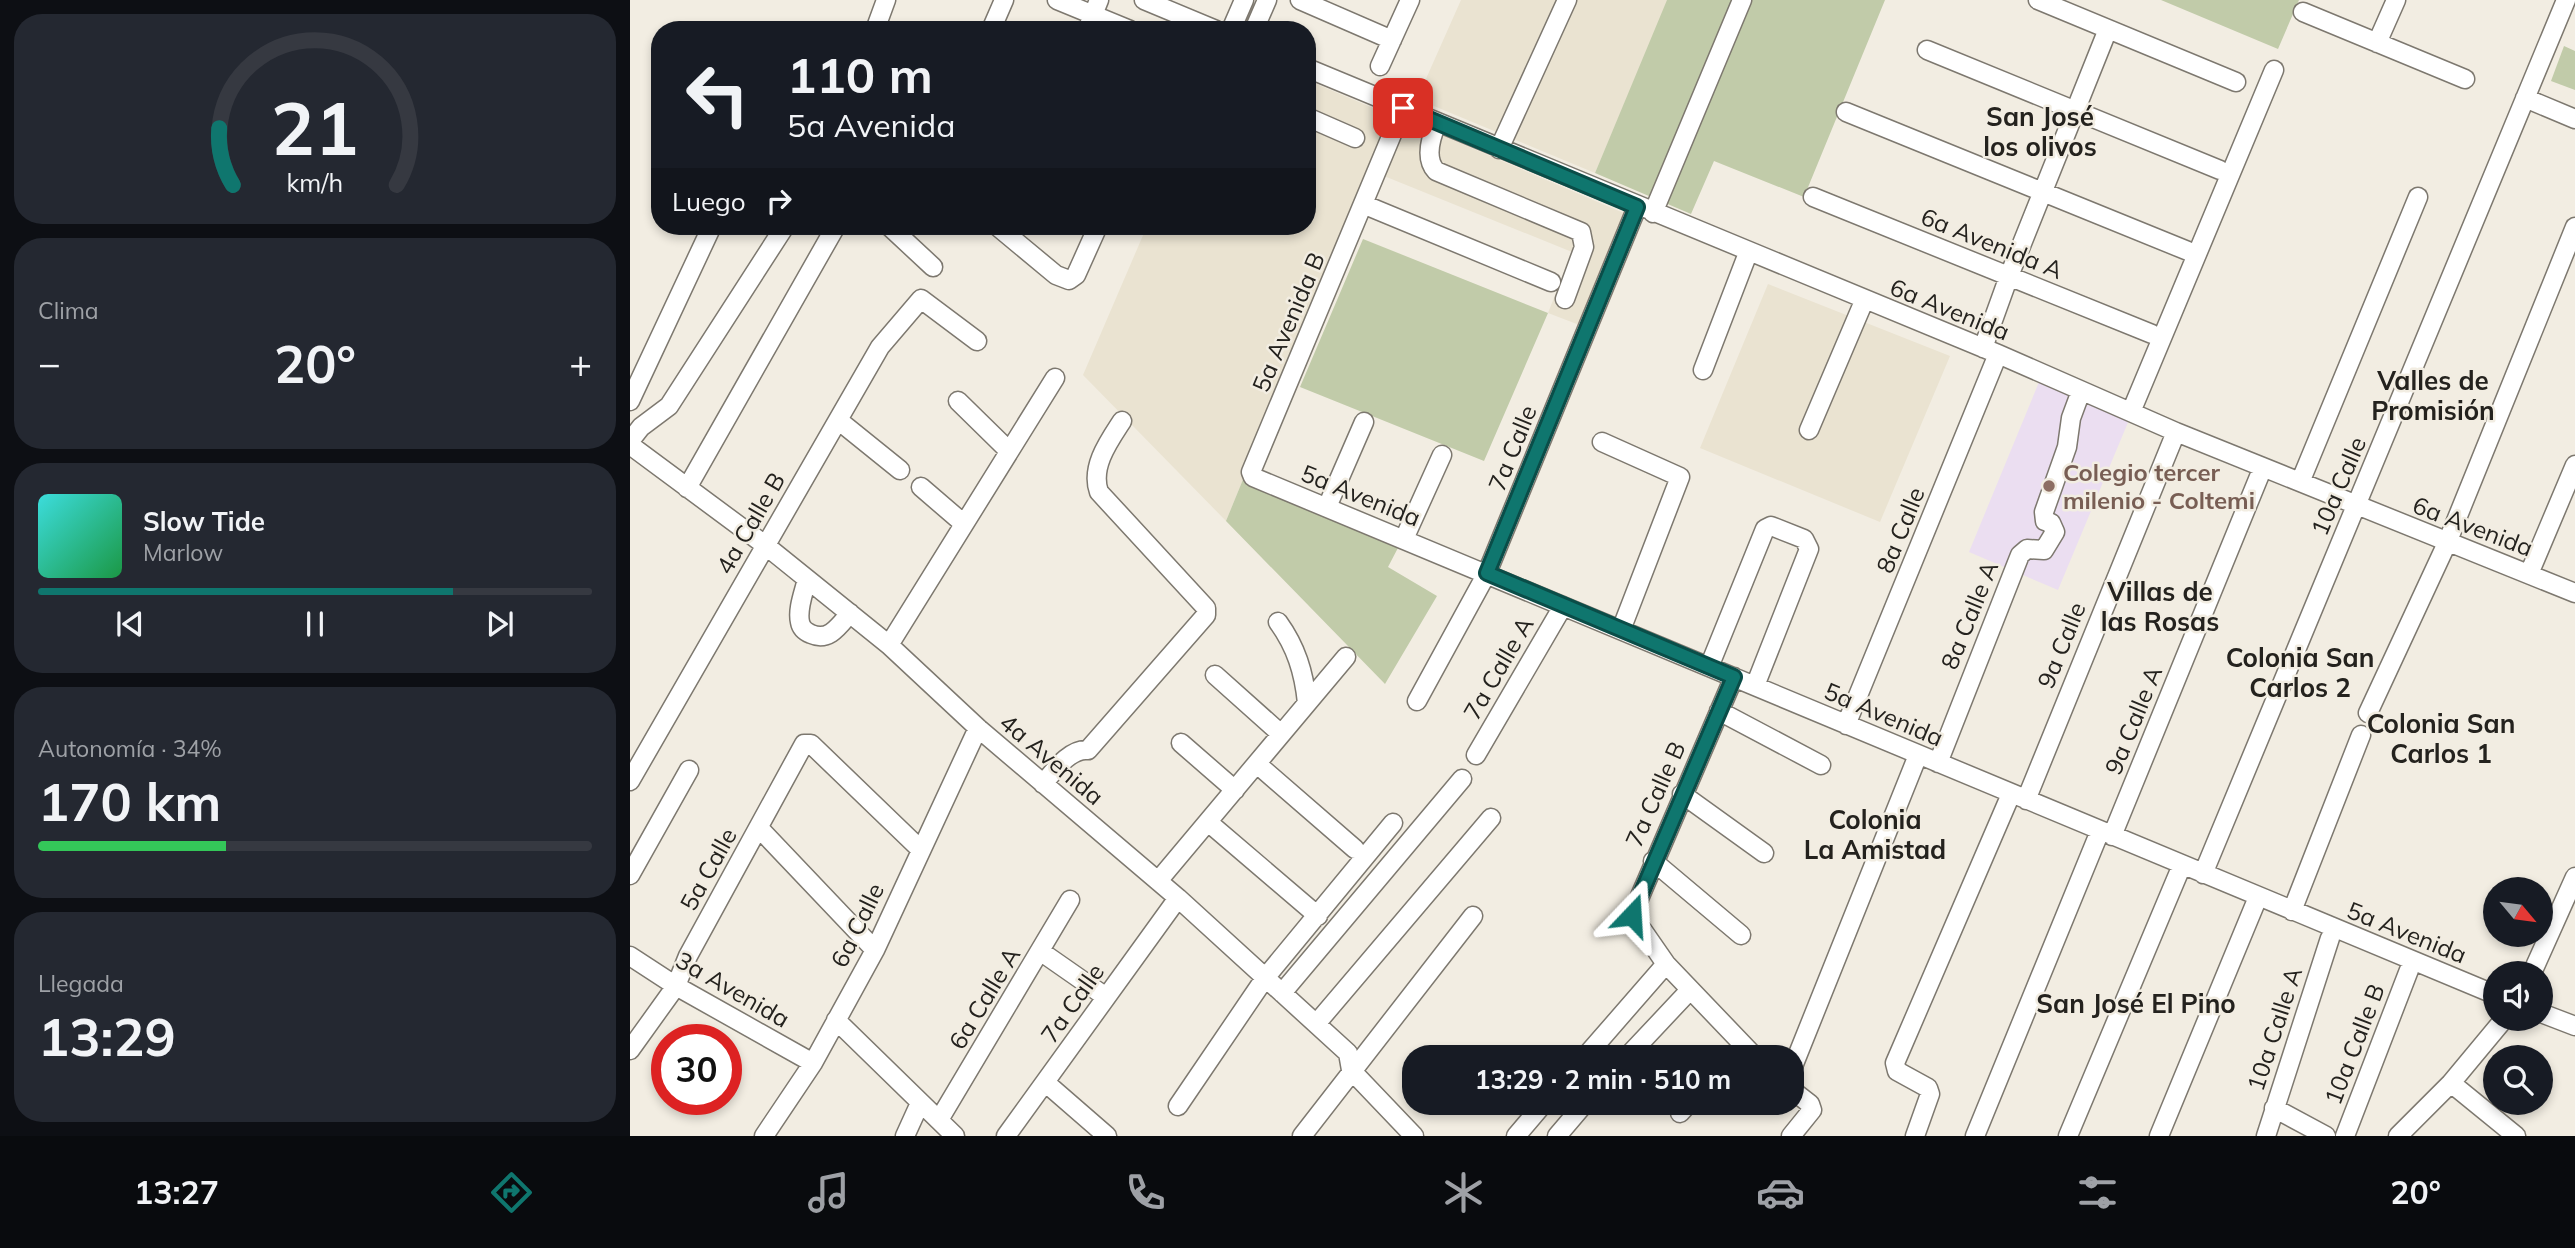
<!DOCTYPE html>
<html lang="es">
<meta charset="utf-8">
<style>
body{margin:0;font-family:Mulish,sans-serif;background:#242831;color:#f1f3f6;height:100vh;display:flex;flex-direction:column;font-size:26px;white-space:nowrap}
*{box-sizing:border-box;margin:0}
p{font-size:23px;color:#9ea1a6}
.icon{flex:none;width:38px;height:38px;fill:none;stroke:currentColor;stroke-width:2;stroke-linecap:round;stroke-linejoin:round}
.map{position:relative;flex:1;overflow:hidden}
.details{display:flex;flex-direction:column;gap:14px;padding:14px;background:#0d0f14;width:630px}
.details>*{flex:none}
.guide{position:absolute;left:21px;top:21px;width:665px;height:214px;border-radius:28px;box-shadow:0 4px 10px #0003;background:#171b24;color:#f1f3f6;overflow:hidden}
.needle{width:46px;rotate:119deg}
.fabs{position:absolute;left:1853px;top:877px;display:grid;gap:14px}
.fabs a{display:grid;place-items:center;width:70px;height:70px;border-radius:50%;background:#171b24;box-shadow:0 4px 10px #0003;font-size:35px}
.speed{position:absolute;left:21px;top:1024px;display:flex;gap:14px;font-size:35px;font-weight:700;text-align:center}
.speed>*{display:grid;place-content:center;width:91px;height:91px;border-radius:50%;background:#171b24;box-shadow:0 4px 10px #0003;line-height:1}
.speed .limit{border:10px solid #d22;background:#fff;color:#111}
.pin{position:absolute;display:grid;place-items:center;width:60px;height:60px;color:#fff;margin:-30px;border-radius:14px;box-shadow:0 4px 10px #0006}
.me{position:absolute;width:77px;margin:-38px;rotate:20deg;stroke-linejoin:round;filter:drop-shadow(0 0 5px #0008)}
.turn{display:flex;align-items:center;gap:24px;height:147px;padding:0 21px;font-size:32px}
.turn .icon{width:91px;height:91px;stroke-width:2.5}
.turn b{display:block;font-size:49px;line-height:60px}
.then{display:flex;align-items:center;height:66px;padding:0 21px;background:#0003;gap:14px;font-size:26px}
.big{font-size:52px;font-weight:700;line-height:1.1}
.details .card{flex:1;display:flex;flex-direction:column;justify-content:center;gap:10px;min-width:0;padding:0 24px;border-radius:28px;background:#242831}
.details .dial{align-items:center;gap:0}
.dial svg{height:182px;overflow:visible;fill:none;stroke:#363941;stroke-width:7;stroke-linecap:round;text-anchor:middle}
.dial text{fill:#f1f3f6;stroke:none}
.song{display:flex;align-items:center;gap:21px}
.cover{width:84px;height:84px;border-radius:10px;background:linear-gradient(135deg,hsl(180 70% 55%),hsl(140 70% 35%))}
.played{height:7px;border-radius:4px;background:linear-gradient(90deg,#0f766e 75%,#363941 75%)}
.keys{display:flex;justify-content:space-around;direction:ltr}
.heat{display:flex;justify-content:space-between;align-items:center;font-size:38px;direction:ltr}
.charge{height:10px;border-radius:5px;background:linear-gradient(90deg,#34c759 34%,#363941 0)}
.trip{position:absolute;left:772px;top:1045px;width:402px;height:70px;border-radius:28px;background:#171b24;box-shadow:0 4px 10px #0003;font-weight:700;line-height:70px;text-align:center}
.dock{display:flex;height:112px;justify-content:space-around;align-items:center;background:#090b0e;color:#9ea1a6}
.dock .icon{width:49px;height:49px}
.dock .current{color:#0f766e}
.dock b{font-size:32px;color:#f1f3f6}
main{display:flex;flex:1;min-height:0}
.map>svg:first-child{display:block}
</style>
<main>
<section class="details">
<div class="card dial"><svg viewBox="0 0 100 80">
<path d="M14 69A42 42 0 1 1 86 69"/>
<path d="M14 69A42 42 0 0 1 8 44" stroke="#0f766e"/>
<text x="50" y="56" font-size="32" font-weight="700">21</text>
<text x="50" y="72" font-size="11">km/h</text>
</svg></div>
<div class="card"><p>Clima</p>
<div class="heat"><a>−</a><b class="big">20°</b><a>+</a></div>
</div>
<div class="card">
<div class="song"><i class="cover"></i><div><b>Slow Tide</b><p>Marlow</p></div></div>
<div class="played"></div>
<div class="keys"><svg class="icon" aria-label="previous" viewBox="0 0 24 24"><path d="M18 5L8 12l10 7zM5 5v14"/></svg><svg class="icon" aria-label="pause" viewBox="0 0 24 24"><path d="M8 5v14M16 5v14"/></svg><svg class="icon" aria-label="next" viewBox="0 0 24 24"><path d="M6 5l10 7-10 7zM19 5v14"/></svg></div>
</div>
<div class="card"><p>Autonomía · 34%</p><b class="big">170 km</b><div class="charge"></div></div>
<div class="card"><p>Llegada</p><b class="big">13:29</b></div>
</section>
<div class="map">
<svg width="1945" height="1136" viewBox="0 0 1945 1136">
<rect width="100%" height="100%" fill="#f2ede2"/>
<!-- built -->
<path fill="#eae3d1" d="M831,0h207l-73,173 -178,-74z
M677,80l85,36 -166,405 -143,-146 64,-149h160z
M778,121l218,93 -44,112 -34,-13 24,-61 -188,-76z
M1138,284l182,72 -70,166 -180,-74z"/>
<!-- education -->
<path fill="#ebdef1" d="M1409,382l90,38 -71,170 -89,-38z"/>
<!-- green -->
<path fill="#c1cba9" d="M1037,0h218l-81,197 -90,-36 -23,53 -96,-41z
M1531,0h138l-21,49z
M1934,46l11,5v39l-24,-9z
M733,239l185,74 -64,148 -184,-74z
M614,477l156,67 -12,23 49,29 -52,88 -159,-163z"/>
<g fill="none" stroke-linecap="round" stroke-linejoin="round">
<defs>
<path id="minor" d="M427,0l73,30
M514,0l72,30
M670,0l92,40
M1408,0l198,82
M1673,12l162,67
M245,30l11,-30
M361,30l13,-30
M457,30l12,-30
M601,30l13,-30
M624,30l13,-30
M1747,43l19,-43
M1297,50l293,120
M750,66l30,-66
M677,68l691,286 178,78 399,161
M1895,98l50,21
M773,108l-152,364 2,5 1243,518
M1216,112l342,139
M677,117l48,21
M807,123c-6,14 -13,35 -1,48l145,61 3,15 -19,52
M869,149l68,-149
M1183,197l339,137
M735,205l186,77
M1023,213l89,-213
M259,226l44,41
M367,226l59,49 13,5 7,-5 22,-49
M1353,348l26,-72 99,-247
M1073,370l45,-117
M0,401l82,-175
M328,401l51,50
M1501,412l143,-342
M208,420l62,50
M1179,430l55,-129
M0,441l11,-14 28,-21 116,-180
M972,442l78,35 -59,153
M0,445l135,100 124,100 89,83 200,170 170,155 3,17 63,66
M1671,480l117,-283
M291,487l43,37
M57,488l149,-262
M697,507l37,-85
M774,539l38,-84
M1899,574l46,-109
M177,579c-3,13 -10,30 -7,43 1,6 6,10 11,12 18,8 28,-8 39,-21
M648,622c18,25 26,50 29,81
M259,645l166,-267
M1079,667l56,-138 6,-3 33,13 5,10 -54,137
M585,675l66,59
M1104,677l-102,238 34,49 89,93
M787,701l70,-128 150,-366
M1089,711l102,54
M1738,713l79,-170 128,-316
M1216,725l152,-371
M551,743l54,47
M846,755l87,-149
M1308,763l82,-208 7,-6 17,1 11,-18 -4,-9 -6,-2 -1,-9 23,-65 4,-29 10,-27
M627,764l98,85
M0,781l250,-434 41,-48 56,42
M413,784c11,-13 27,-36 45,-34l118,-135v-7l-107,-116c-9,-25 10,-51 23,-71
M1052,794l82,59
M1396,800l150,-368
M578,822l110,94
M129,828l116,122
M1482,836l151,-369
M1023,861l88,74
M1573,874l363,-874
M0,875l59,-105
M528,881l188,-224
M1662,911l69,-176
M410,951l66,46
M0,956l46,30 137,77
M1902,973l43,-96
M652,993l180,-214
M1911,1013l34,13
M206,1020l119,116
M686,1024l175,-206
M0,1050l46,-64 12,-30 116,-212h7l110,106
M955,1057l81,-93
M997,1057l63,-67
M1162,1069l126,-314
M416,1083l61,53
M1821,1083l65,53
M548,1106l87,-128 128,-155
M1644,1108l52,28
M1050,1113l10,-11
M309,1120l131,-220
M134,1136l49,-73 62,-113 103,-222
M275,1136l15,-33
M376,1136l172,-238
M672,1136l171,-220
M886,1136l29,-34
M927,1136l29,-34
M1161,1136l21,-26 -2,-6 -18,-14
M1285,1136l15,-42 -2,-6 -31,-17 -2,-8 116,-269
M1345,1136l125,-305
M1438,1136l114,-271
M1529,1136l99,-239
M1636,1136l64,-198
M1715,1136l64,-166
M1768,1136l53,-53 54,-65"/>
</defs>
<!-- minor casing -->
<use href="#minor" stroke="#7d786f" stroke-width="21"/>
<!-- minor -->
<use href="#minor" stroke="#fff" stroke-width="18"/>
</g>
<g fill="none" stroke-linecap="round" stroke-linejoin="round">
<defs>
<path id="route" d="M773,108l234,99 -150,366 247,104 -102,238"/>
</defs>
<!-- route casing -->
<use href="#route" stroke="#0a4d48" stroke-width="18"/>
<!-- route -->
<use href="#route" stroke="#0f766e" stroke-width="12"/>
</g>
<!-- markers -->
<circle fill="#8d6e63" stroke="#f2ede2" stroke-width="2.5" cx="1419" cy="486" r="7"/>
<g text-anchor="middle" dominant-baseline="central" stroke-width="5" stroke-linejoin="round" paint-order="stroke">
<!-- street labels -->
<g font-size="24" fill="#24221e" stroke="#f2ede2">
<text transform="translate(1362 243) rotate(22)">6a Avenida A</text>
<text transform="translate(1320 309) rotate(22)">6a Avenida</text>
<text transform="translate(658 322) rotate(-67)">5a Avenida B</text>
<text transform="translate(882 448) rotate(-68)">7a Calle</text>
<text transform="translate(1708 486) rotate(-67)">10a Calle</text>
<text transform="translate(731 495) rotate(22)">5a Avenida</text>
<text transform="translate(120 523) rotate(-60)">4a Calle B</text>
<text transform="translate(1843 526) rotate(21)">6a Avenida</text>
<text transform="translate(1270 530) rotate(-68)">8a Calle</text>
<text transform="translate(1339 615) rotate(-68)">8a Calle A</text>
<text transform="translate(1431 645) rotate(-68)">9a Calle</text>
<text transform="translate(868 668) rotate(-60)">7a Calle A</text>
<text transform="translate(1254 714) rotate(23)">5a Avenida</text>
<text transform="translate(1503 720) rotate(-68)">9a Calle A</text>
<text transform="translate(422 759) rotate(40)">4a Avenida</text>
<text transform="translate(1025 794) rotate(-66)">7a Calle B</text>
<text transform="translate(78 869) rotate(-61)">5a Calle</text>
<text transform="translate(227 925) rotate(-64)">6a Calle</text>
<text transform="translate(1777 932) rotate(22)">5a Avenida</text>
<text transform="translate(103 989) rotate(30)">3a Avenida</text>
<text transform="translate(354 998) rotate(-59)">6a Calle A</text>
<text transform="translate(442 1003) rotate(-55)">7a Calle</text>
<text transform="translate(1644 1029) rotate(-72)">10a Calle A</text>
<text transform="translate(1724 1044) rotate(-69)">10a Calle B</text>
</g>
<!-- education labels -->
<g font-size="24" font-weight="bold" fill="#785e54" stroke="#f2ede2" text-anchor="start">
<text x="1433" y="472">Colegio tercer<tspan x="1433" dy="28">milenio - Coltemi</tspan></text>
</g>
<!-- neighbourhood labels -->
<g font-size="26" font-weight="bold" fill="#24221e" stroke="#f2ede2">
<text x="1410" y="116">San José<tspan x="1410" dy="30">los olivos</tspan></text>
<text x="1803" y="380">Valles de<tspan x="1803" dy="30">Promisión</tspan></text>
<text x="1530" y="591">Villas de<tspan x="1530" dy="30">las Rosas</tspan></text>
<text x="1670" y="657">Colonia San<tspan x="1670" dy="30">Carlos 2</tspan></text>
<text x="1811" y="723">Colonia San<tspan x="1811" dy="30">Carlos 1</tspan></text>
<text x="1245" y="819">Colonia<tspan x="1245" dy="30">La Amistad</tspan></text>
<text x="1506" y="1003">San José El Pino</text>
</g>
</g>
</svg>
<div class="fabs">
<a><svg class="needle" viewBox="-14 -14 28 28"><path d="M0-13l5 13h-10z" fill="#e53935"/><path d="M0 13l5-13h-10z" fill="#9ea1a6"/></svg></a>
<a><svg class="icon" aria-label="sound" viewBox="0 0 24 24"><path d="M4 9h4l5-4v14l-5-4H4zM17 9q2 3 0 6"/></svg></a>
<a><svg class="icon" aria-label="search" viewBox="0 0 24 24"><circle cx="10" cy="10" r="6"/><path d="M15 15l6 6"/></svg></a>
</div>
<div class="speed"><div class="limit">30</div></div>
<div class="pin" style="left:773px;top:108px;background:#d93025"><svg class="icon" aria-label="arrive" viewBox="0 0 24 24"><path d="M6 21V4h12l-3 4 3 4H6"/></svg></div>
<svg class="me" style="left:1002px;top:915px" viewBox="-20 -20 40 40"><path d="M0-17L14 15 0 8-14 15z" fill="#0f766e" stroke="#fff" stroke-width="4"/></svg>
<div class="trip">13:29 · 2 min · 510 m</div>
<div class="guide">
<div class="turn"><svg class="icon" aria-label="left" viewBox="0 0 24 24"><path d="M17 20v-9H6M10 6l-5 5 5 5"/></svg><div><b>110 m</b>5a Avenida</div></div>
<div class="then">Luego<svg class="icon" aria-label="right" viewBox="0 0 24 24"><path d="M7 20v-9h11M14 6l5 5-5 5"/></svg></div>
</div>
</div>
</main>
<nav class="dock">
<b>13:27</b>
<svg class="icon current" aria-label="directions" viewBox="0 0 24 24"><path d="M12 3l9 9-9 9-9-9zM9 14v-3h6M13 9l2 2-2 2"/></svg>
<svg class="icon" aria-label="music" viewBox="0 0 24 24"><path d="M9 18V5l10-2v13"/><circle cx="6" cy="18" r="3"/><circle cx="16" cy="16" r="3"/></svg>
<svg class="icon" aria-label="phone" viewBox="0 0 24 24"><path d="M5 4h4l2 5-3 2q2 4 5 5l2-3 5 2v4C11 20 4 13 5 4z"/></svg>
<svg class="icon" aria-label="climate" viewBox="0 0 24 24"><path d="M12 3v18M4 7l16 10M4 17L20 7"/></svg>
<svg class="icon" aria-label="car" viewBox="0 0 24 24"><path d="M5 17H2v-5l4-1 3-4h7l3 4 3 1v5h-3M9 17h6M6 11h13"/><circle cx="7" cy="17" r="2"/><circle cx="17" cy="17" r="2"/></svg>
<svg class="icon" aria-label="filters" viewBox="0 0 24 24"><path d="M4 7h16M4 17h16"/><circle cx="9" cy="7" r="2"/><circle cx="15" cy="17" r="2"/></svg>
<b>20°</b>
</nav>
